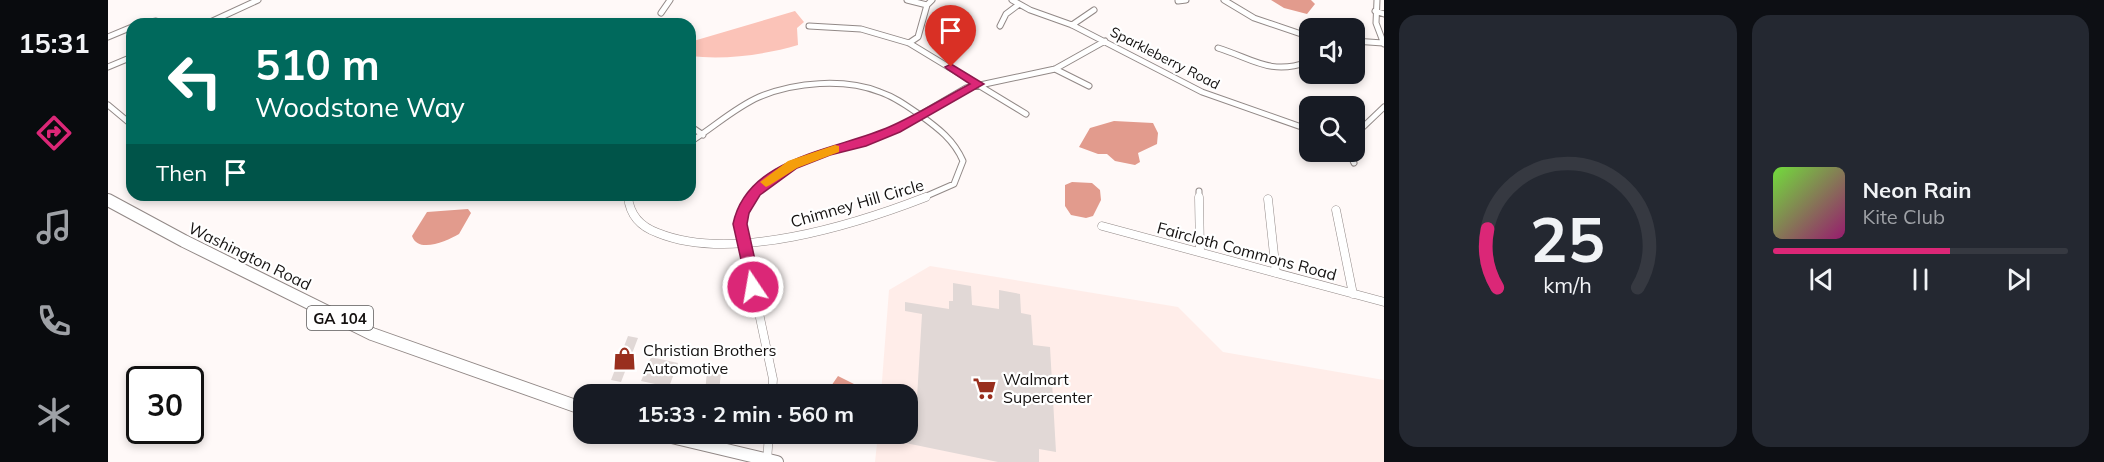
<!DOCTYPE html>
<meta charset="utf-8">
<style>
body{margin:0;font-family:Mulish,sans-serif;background:#242831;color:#f1f3f6;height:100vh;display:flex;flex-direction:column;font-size:22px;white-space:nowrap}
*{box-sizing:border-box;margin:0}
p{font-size:20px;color:#9ea1a6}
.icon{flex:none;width:33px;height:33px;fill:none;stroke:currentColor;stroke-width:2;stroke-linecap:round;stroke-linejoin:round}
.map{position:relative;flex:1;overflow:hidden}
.side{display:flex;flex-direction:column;gap:15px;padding:15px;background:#0d0f14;width:720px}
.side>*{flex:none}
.banner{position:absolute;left:18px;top:18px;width:570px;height:183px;border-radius:18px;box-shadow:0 3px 9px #0003;background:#00695c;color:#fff;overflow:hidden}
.buttons{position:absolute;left:1191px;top:18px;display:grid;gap:12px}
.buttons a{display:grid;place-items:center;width:66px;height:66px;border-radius:12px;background:#171b24;box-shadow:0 3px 9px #0003;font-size:30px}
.speed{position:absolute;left:18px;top:366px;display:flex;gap:12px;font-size:30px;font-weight:700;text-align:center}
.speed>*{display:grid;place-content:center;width:78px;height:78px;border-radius:50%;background:#171b24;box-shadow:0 3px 9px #0003;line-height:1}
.speed .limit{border:3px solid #111;border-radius:9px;background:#fff;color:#111}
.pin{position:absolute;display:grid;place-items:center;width:51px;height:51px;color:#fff;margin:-62px -26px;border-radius:50% 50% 50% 0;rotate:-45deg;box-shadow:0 0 6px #0007}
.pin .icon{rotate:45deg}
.me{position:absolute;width:66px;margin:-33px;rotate:348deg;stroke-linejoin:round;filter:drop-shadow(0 0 4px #0008)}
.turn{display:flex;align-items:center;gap:21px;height:126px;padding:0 30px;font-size:27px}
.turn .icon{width:78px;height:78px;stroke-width:2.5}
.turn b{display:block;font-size:42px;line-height:51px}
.then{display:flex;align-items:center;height:57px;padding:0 30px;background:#0003;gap:12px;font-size:22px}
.side .tile{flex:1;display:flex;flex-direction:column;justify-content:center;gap:9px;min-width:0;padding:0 21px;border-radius:18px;background:#242831}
.side .dial{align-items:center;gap:0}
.dial svg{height:156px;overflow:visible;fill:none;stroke:#363941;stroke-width:7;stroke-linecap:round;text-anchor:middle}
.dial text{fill:#f1f3f6;stroke:none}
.song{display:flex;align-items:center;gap:18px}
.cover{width:72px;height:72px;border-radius:9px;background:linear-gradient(135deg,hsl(100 70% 55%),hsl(320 70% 35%))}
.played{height:6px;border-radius:3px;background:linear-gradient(90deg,#db2777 60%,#363941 60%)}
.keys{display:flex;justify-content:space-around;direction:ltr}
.side .tiles{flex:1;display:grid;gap:15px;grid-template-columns:repeat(2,1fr)}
.trip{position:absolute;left:465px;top:384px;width:345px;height:60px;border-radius:18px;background:#171b24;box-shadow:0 3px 9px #0003;font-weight:700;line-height:60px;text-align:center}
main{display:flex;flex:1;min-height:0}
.tab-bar{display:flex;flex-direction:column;width:108px;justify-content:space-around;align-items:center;background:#090b0e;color:#9ea1a6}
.tab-bar .icon{width:42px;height:42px}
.tab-bar .current{color:#db2777}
.tab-bar b{font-size:27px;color:#f1f3f6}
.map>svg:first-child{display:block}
</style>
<main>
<nav class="tab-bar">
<b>15:31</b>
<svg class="icon current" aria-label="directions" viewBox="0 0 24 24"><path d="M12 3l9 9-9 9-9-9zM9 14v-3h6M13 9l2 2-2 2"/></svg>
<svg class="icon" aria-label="music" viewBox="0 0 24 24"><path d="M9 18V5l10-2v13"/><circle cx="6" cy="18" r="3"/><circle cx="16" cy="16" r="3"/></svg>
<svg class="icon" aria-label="phone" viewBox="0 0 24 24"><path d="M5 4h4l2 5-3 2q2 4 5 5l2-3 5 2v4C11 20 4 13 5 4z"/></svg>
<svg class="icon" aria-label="climate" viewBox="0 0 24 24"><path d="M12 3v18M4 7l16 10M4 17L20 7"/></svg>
</nav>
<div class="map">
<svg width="1276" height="462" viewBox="0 0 1276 462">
<rect width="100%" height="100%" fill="#fff9f8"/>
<!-- built -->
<path fill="#ffede9" d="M822,266l248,41 45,45 161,28v82h-509l3,-28h30v-40h-27l8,-104z"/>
<!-- green -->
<path fill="#fbc3b8" d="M687,11l9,11 -7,6 1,17c-34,10 -73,15 -108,11v-14z"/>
<!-- water -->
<path fill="#e29b8d" d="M1163,0h40l4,4 -8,10 -23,-6z
M1006,121l39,2 5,10 -1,11 -19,9 2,9 -5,3 -20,-4 -8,-7h-9l-19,-7 11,-19z
M964,182l20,1 8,7 1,10 -8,16 -7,2 -15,-3 -6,-9v-21z
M360,209l3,4 -12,21c-12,7 -41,20 -47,2l15,-24z
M730,376l22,11 -1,7h-30v-5z"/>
<!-- building -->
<path fill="#e1d8d6" d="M845,283l18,3 1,19 27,4v-19l21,4 1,19 10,2 2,30 17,2 6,105 -17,-3v13h-41l-107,-22 1,-6h16v-4l7,1 7,-117 -17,-3v-9l44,7v-8h4z
M520,336l10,2 -17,44 -10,-2z
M543,357l27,6 -9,24 -28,-6z
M599,370l14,1 -2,23h-14z"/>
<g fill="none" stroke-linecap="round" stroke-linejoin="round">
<defs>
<path id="street-far1" d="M799,0l20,5
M904,0l18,10 42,15 130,67 108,38
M1116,0l30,18 56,19
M1269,0l-1,23 8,21
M1070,1l8,-1
M1267,11l9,3
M553,13l9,-13
M34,24l14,-3 9,3
M98,24l52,-24
M964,25l22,-15
M701,26l52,3 48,14 117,71
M892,26l6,-12 12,-9
M0,37l24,-10
M1246,41l29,2
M801,43l9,-6 9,-32 5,-5
M1110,48c33,10 53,28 89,14l3,-10
M0,67l24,-10
M947,69l34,17
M0,105l24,20
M582,126l13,9
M1246,132l8,-4 22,-21
M582,142c23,-14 44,-34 69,-45 36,-15 85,-19 121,-5 15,5 27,14 40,23 18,13 34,25 43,46l-9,23 -32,14
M1241,152l5,11
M1091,191v7
M520,195v3
M643,198l11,-14 19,-13 22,-11 91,-30 72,-42 89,-19 50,-28"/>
<path id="street" d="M520,197c2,19 13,30 30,36 74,30 196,-8 268,-36
M644,197l-12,27 33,155 -1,15
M1091,197l1,55
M1160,199l8,74
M1228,210l17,84
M994,226l282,76
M659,461l2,-27"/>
<path id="primary" d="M0,200l76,41 188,93 212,75
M551,434l118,28"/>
</defs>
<!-- street-far1 casing -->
<use href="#street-far1" stroke="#928987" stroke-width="7"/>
<!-- street casing -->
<use href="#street" stroke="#928987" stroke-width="9"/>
<!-- primary casing -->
<use href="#primary" stroke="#928987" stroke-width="14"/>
<!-- street-far1 -->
<use href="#street-far1" stroke="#fff" stroke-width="5"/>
<!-- street -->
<use href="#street" stroke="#fff" stroke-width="8"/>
<!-- primary -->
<use href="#primary" stroke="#fff" stroke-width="12"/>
</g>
<!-- route -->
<path fill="#db2777" stroke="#8e194d" stroke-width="1.5" d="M843,64l33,20 -84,48 -34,14 -36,9 -33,13 -37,27 -11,18 -2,11 14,63 -3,4h-10l-15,-67c14,-68 104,-74 156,-97 28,-12 54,-29 81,-43l-23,-15 -2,-2z"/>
<!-- slow -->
<path fill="#f59e0b" d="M727,145l4,1v6l-42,16 -27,17 -4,2 -6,-5 28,-21z"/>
<!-- icons -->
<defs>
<symbol id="shop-bare" viewBox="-9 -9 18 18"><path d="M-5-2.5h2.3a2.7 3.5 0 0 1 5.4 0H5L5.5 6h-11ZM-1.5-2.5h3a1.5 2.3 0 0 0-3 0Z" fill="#992f1e" stroke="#fff" stroke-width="2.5" paint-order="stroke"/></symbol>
<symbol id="supermarket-bare" viewBox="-9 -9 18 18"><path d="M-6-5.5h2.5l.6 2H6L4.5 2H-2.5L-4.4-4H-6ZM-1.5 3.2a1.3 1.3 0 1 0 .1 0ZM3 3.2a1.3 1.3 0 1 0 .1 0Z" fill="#992f1e" stroke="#fff" stroke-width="2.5" paint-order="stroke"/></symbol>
</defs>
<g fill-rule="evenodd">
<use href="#shop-bare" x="500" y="342" width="33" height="33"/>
<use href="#supermarket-bare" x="860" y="372" width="33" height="33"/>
</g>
<g text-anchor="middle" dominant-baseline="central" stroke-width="4.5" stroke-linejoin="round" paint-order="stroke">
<!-- far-street labels -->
<g font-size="14" fill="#141110" stroke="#fff">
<text transform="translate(1057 58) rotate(27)">Sparkleberry Road</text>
</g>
<!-- shield labels -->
<rect fill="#fff" stroke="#5a5858" stroke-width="1.5" x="199" y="306" width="66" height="24" rx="4.5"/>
<g font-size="15" font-weight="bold" fill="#141110">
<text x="232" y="318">GA 104</text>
</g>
<!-- street labels -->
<g font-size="16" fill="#141110" stroke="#fff">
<text transform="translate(749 203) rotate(-16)">Chimney Hill Circle</text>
<text transform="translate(1139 251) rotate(15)">Faircloth Commons Road</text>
<text transform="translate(142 256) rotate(26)">Washington Road</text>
</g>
<!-- poi labels -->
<g font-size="16" fill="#141110" stroke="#fff" text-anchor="start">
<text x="535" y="350">Christian Brothers<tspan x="535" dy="18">Automotive</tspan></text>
<text x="895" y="379">Walmart<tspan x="895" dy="18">Supercenter</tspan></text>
</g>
</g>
</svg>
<div class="buttons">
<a><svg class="icon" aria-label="sound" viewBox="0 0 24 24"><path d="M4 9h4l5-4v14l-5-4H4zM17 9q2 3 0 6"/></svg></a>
<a><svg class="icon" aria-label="search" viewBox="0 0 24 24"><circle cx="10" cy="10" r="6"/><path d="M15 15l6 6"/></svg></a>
</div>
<div class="speed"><div class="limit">30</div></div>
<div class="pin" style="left:843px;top:67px;background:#d93025"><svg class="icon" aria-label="arrive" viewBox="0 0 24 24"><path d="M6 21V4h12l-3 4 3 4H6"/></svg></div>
<svg class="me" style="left:645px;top:287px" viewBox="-20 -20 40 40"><circle r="17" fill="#db2777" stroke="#fff" stroke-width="3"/><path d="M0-11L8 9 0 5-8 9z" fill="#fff"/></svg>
<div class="trip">15:33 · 2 min · 560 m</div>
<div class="banner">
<div class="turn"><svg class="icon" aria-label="left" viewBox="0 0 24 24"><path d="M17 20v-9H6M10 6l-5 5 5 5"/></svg><div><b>510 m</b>Woodstone Way</div></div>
<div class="then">Then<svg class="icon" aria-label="arrive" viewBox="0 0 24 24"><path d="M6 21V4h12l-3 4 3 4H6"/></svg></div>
</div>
</div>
<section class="side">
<div class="tiles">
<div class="tile dial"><svg viewBox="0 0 100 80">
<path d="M14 69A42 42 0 1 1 86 69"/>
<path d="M14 69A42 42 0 0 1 9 39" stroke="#db2777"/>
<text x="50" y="56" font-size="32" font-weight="700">25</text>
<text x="50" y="72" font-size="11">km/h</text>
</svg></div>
<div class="tile">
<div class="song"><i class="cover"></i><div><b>Neon Rain</b><p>Kite Club</p></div></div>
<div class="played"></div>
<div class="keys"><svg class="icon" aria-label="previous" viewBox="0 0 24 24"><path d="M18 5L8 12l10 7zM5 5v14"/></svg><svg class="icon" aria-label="pause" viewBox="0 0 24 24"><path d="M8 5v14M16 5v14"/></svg><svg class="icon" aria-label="next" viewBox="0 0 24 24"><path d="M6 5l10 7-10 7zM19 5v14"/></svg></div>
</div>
</div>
</section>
</main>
